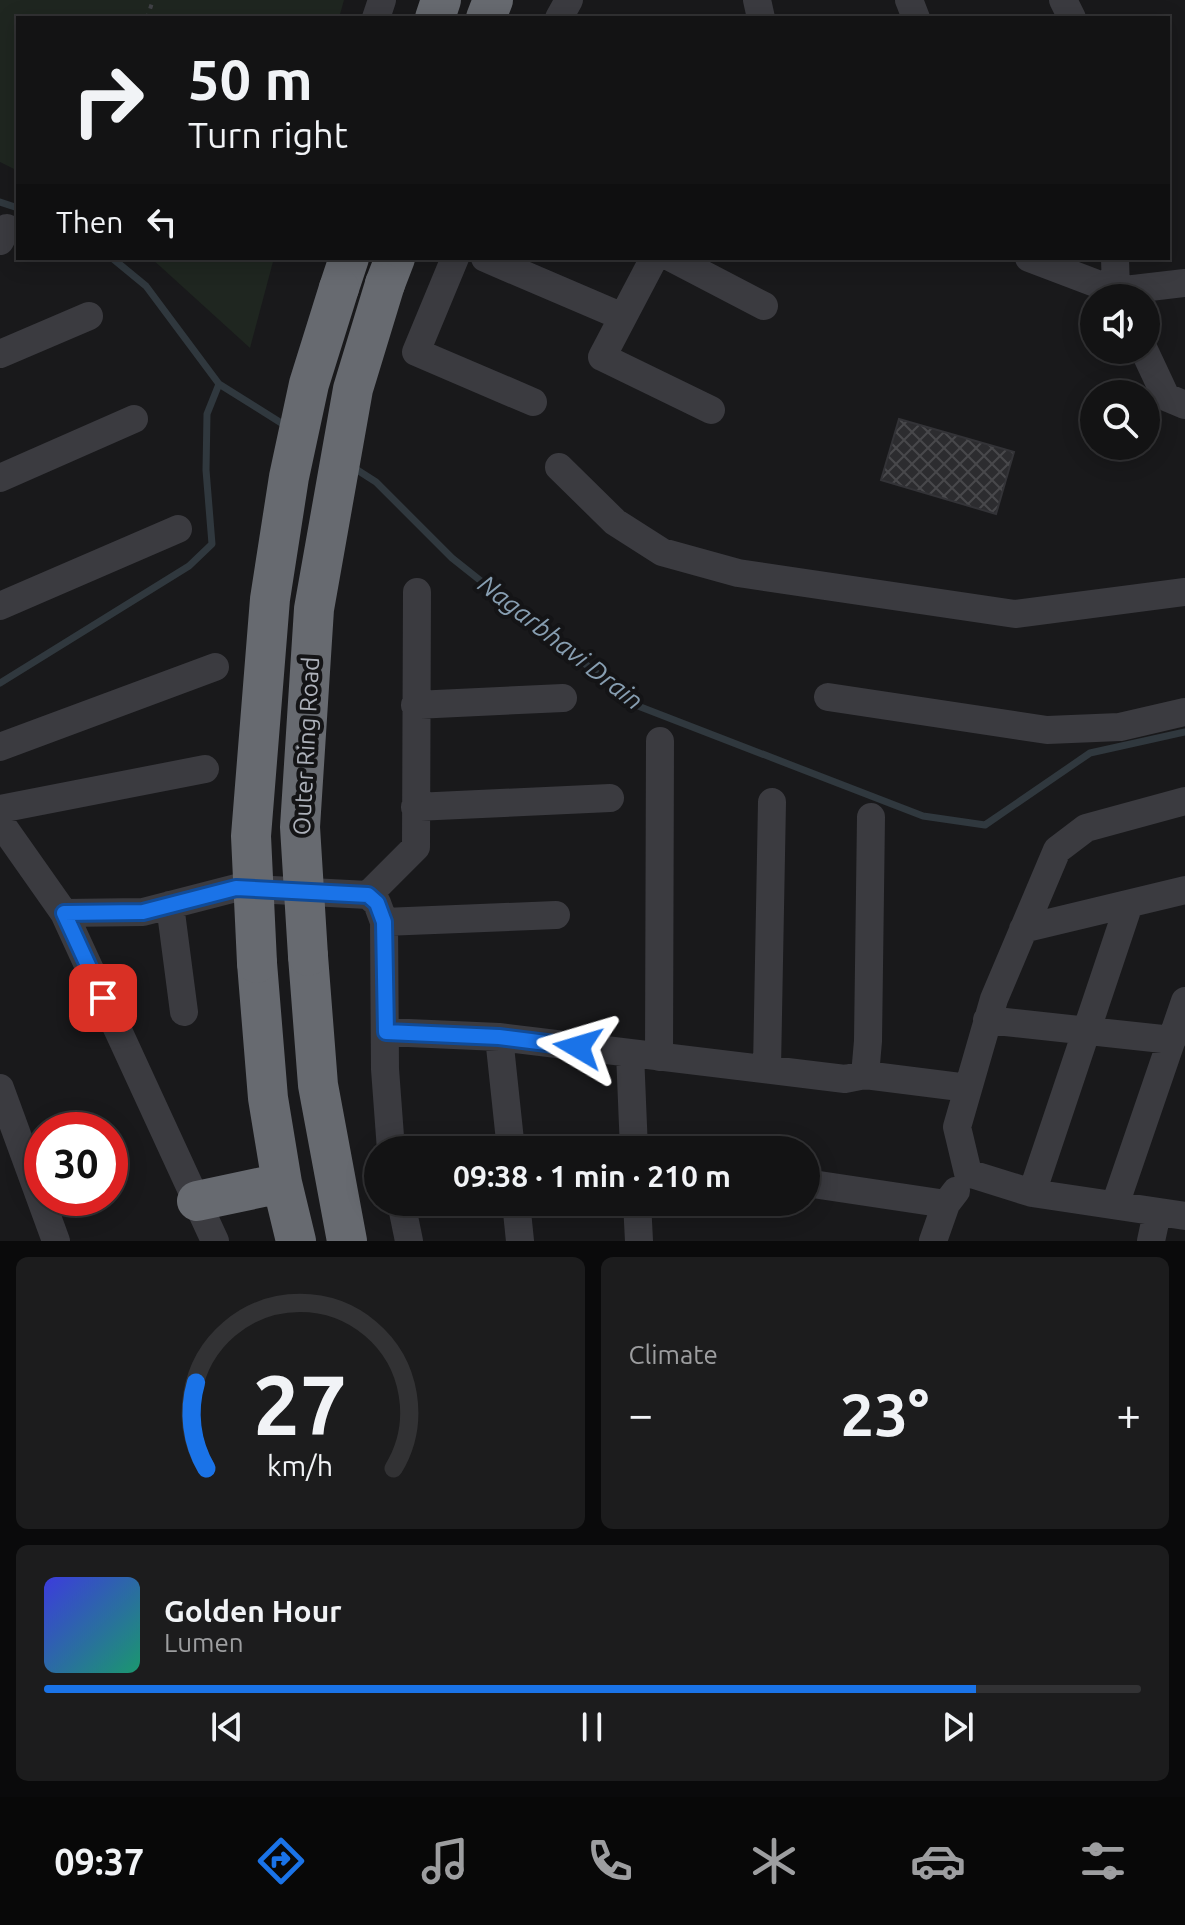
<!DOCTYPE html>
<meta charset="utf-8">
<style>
body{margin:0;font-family:Ubuntu,sans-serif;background:#1c1c1d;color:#f1f3f6;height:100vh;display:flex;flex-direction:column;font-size:30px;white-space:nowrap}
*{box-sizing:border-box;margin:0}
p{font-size:26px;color:#9d9ea0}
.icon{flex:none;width:44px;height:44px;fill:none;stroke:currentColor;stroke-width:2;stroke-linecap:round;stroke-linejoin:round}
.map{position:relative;height:1241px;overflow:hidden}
.drawer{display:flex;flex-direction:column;gap:16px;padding:16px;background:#0a0a0b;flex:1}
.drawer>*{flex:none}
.hud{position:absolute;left:16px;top:16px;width:1154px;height:244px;border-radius:0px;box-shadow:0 4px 20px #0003,0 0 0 2px #323234;background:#131314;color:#f1f3f6;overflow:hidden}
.controls{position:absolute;left:1080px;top:284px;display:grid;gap:16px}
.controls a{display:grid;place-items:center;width:80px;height:80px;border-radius:50%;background:#131314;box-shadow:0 4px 20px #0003,0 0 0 2px #323234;font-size:40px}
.speed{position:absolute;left:24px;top:1112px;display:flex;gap:16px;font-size:40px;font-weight:700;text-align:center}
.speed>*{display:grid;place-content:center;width:104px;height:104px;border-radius:50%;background:#131314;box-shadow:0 4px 20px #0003,0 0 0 2px #323234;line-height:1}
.speed .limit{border:12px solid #d22;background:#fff;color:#111}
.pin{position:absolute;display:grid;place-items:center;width:68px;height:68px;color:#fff;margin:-34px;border-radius:16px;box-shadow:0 4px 12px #0006}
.me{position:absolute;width:88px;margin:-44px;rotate:277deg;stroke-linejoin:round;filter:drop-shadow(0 0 6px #0008)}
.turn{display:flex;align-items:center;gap:28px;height:168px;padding:0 40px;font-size:36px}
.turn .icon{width:104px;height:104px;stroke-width:2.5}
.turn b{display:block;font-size:56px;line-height:68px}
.then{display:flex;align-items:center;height:76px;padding:0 40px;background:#0003;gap:16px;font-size:30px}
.big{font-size:60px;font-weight:700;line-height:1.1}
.drawer .tile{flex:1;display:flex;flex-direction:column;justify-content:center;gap:12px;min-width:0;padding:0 28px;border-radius:12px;background:#1c1c1d}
.drawer .dial{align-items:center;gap:0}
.dial svg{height:208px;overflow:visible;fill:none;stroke:#323234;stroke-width:7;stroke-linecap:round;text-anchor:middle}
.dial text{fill:#f1f3f6;stroke:none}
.song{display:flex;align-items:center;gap:24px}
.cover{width:96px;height:96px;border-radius:12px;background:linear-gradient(135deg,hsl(240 70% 55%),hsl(160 70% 35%))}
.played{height:8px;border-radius:4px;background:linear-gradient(90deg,#1a73e8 85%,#323234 85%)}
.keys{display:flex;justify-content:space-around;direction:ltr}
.heat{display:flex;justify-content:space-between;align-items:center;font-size:44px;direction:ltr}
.drawer .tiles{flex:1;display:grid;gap:16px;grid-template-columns:1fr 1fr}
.tile:last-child{grid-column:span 2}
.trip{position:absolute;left:364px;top:1136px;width:456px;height:80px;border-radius:40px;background:#131314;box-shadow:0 4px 20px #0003,0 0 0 2px #323234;font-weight:700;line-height:80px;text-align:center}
.tabs{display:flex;height:128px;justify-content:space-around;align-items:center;background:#080808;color:#9d9ea0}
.tabs .icon{width:56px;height:56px}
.tabs .active{color:#1a73e8}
.tabs b{font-size:36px;color:#f1f3f6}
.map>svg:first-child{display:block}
</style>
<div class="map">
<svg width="1185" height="1241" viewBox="0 0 1185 1241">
<defs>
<pattern id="building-cross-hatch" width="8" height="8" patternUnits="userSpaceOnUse" patternTransform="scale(2)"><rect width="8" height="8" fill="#2c2c2f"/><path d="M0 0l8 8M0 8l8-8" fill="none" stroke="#48484b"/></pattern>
</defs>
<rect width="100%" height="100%" fill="#19191b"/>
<!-- green -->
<path fill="#1f2620" d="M0,0h344l-5,18h-321v153l-18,-9z
M151,258h123l-24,90z"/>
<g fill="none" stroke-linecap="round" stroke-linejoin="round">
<!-- stream -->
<path stroke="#30383e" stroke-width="7" d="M0,202l18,6
M112,258l34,28 73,98 67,42
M351,466l25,16 76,76 186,148 285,110 62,9 105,-72 95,-21
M0,683l189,-117 23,-22 -6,-74 1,-56 12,-30"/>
</g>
<!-- building -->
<path fill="url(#building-cross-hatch)" stroke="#333337" stroke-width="2" d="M899,419l115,33 -18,62 -115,-34z"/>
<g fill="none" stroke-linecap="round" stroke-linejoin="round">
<!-- path -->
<path stroke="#414247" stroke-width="4" stroke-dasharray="4 6" stroke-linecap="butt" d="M147,18l6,-18"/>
<!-- minor -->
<path stroke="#3b3b40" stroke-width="28" d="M757,0l4,18
M909,0l7,18
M1063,0l9,18
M376,18l6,-18
M559,18l10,-18
M0,241l7,-13
M455,258l-39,94 117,50
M485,258l138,59
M654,258l-52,99 109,53
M672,258l92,48
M1029,258l87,33 69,-8
M1115,258l1,33 4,7
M1144,350l22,47 19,8
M0,354l89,-38
M559,467l56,55 47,30 76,21 277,41 170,-22
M0,478l134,-59
M0,606l178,-77
M828,697l219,33 73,-3 65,-15
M415,705l148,-7
M0,747l215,-80
M415,807l195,-9
M0,809l205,-40
M0,822l64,91 151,328
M368,895l48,-48 1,-255
M170,905l14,107
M64,913l79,-1 93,-24 132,7 9,8 7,19 1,147 6,81
M384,922l172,-7
M1023,929l162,-39
M987,1020l185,20
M386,1032l113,5 346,42 20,-4 3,-34 3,-224
M499,1037l12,113
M630,1053l4,97
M659,1057l1,-316
M767,1068l5,-266
M865,1075l103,13
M0,1088l56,153
M968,1173l-11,-46 37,-128 63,-149 29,-22 99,-27
M968,1173l64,20 153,23
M806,1183l140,21
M1032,1193l97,-289
M401,1202l8,39
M516,1202l4,39
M637,1202l2,39
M1115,1205l70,-204
M933,1241l13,-37 10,-13
M1151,1241l6,-28"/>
<!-- highway -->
<path stroke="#676a70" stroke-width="40" d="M435,18l6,-18
M486,18l7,-18
M385,284l10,-26
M339,288l10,-30
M308,956l10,129 29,156
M257,963l11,135 14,85 14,58
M197,1201l85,-18"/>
<!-- highway-bridge -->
<path stroke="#676a70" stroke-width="40" d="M308,956l-8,-129 14,-218 39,-220 32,-105
M257,963l-6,-127 19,-237 19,-122 20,-93 30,-96"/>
</g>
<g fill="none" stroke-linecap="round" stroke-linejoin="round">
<defs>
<path id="route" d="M103,998l-39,-85 79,-1 93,-24 132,7 9,8 7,19 2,110 113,5 79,10"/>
</defs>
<!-- route casing -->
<use href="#route" stroke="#114b97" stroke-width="20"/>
<!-- route -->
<use href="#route" stroke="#1a73e8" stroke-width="14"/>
</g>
<g text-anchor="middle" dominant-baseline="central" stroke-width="8" stroke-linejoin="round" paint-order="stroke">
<!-- street labels -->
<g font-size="24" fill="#adb1ba" stroke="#141416">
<text transform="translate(306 746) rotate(-87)">Outer Ring Road</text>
</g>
<!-- water labels -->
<g font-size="26" font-style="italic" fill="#879eb1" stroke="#141416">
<text transform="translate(561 642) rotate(38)">Nagarbhavi Drain</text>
</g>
</g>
</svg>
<div class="controls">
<a><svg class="icon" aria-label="sound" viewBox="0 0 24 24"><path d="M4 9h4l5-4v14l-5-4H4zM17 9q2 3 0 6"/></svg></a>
<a><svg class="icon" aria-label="search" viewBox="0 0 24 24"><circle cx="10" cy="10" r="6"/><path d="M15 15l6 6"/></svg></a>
</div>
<div class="speed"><div class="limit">30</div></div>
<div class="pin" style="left:103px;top:998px;background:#d93025"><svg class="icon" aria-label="arrive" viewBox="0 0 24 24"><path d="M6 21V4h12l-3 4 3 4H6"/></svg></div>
<svg class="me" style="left:578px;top:1047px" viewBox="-20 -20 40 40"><path d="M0-17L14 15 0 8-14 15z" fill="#1a73e8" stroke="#fff" stroke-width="4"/></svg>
<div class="trip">09:38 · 1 min · 210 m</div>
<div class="hud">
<div class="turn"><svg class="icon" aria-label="right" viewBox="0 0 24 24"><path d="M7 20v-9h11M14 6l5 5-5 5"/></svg><div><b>50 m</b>Turn right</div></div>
<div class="then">Then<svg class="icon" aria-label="left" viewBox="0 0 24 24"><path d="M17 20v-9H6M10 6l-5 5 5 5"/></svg></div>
</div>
</div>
<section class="drawer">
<div class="tiles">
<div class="tile dial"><svg viewBox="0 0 100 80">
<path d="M14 69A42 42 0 1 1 86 69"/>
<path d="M14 69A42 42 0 0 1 10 36" stroke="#1a73e8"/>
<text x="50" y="56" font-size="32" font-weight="700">27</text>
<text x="50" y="72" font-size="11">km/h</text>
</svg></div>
<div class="tile"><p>Climate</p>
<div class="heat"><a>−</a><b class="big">23°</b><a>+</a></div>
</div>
<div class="tile">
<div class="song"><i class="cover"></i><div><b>Golden Hour</b><p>Lumen</p></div></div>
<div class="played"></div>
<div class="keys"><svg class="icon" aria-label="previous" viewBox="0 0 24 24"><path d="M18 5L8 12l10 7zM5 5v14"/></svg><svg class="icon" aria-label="pause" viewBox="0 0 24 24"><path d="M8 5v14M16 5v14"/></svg><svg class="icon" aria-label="next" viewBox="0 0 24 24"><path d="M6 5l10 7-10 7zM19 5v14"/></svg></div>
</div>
</div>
</section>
<nav class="tabs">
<b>09:37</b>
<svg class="icon active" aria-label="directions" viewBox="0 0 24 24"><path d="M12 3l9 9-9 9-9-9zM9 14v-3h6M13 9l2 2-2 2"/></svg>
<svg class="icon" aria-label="music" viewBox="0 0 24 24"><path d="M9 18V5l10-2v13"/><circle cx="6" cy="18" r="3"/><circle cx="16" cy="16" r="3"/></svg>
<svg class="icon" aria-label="phone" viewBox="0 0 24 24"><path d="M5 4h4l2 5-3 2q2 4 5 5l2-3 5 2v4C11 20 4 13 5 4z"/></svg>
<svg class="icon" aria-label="climate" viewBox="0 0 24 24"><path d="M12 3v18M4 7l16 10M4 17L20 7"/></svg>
<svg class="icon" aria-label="car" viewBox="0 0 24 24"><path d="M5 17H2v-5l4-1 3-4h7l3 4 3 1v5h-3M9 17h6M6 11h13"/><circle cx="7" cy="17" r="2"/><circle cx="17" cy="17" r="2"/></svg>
<svg class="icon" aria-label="filters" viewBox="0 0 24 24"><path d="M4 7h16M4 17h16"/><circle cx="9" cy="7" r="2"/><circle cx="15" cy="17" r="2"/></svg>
</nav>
